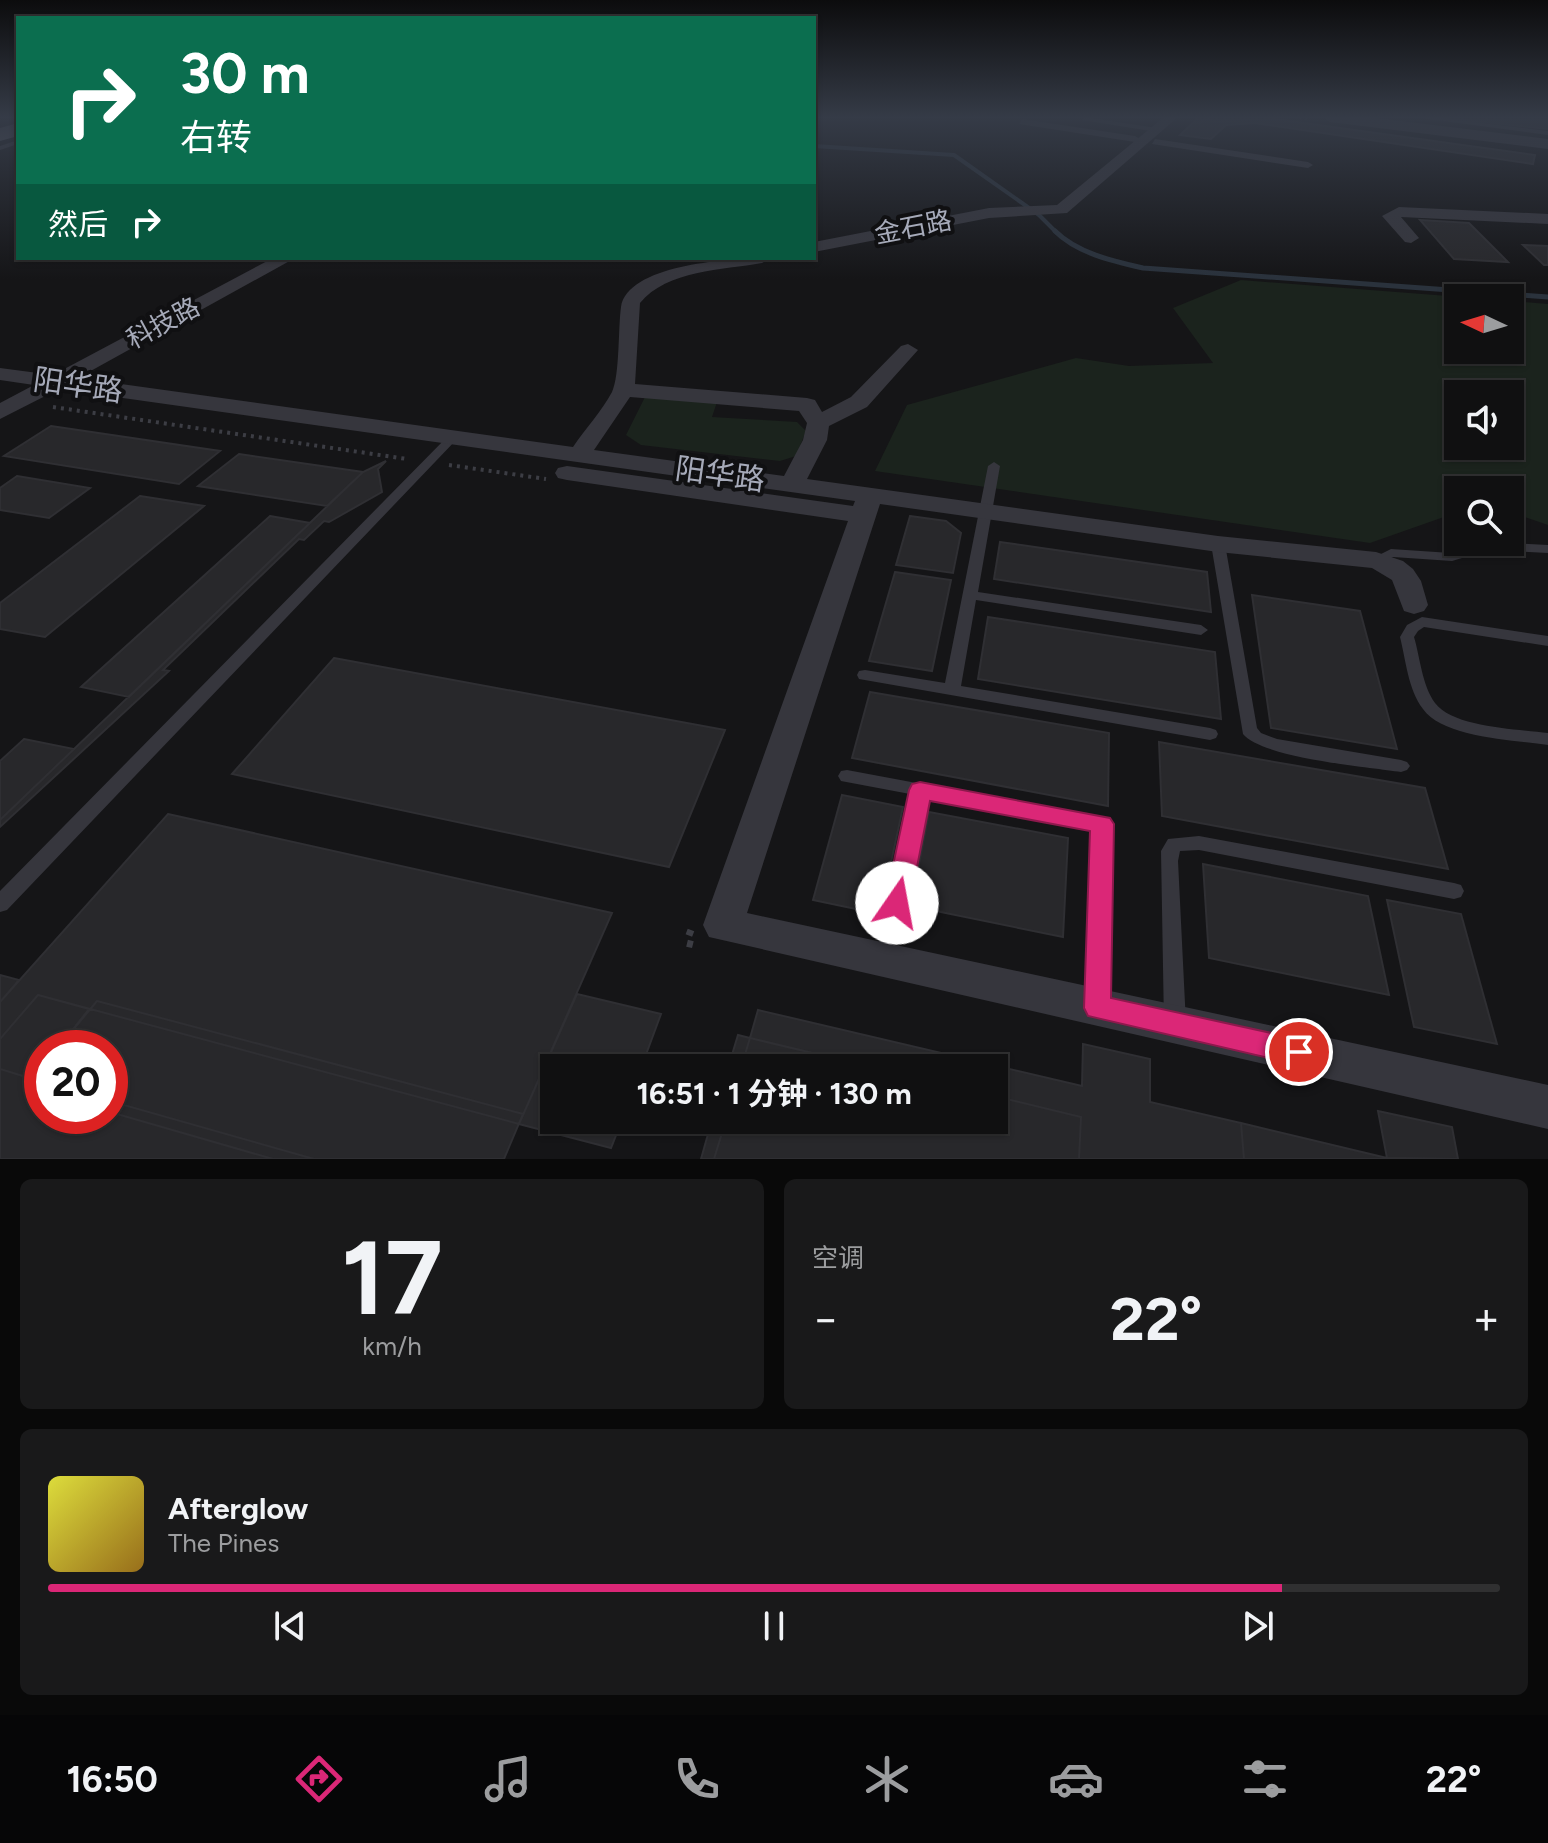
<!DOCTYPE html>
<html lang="zh">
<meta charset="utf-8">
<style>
body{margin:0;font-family:Figtree,"Noto Sans SC",sans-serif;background:#19191a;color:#f1f3f6;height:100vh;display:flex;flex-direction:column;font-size:30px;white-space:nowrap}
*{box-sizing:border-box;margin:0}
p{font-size:26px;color:#9c9d9f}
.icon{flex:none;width:44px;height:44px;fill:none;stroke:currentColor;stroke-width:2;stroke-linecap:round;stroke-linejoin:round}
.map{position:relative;height:1159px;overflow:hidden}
.side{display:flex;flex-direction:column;gap:20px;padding:20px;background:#090909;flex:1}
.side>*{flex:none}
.hud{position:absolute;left:16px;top:16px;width:800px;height:244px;border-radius:0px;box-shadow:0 2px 6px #0004,0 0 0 2px #303031;background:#0b6e4f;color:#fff;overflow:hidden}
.needle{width:52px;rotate:274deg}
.buttons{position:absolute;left:1444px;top:284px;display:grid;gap:16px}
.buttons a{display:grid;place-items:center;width:80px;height:80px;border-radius:0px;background:#101011;box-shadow:0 2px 6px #0004,0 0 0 2px #303031;font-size:40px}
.speed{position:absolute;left:24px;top:1030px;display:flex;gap:16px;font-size:40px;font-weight:700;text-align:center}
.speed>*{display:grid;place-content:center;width:104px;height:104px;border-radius:50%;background:#101011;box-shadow:0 2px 6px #0004,0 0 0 2px #303031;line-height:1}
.speed .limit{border:12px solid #d22;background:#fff;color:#111}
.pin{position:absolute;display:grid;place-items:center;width:68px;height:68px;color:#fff;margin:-34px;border:4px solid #fff;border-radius:50%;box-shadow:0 2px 8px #0007}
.me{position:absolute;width:88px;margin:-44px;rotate:12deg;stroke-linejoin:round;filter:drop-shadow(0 0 6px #0008)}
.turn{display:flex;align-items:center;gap:28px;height:168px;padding:0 32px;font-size:36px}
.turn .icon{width:104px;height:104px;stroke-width:2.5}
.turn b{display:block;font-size:56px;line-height:68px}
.then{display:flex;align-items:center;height:76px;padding:0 32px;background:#0003;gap:16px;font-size:30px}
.big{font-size:60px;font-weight:700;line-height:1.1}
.side .card{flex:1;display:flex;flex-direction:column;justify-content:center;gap:12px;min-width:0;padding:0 28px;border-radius:12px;background:#19191a}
.side .dial{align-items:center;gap:0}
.dial b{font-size:104px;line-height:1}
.song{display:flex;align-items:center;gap:24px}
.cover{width:96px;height:96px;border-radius:12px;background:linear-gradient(135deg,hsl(60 70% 55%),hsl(40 70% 35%))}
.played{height:8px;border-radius:4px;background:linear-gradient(90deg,#db2777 85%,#303031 85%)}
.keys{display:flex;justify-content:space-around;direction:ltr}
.heat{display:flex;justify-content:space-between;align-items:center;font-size:44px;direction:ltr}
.side .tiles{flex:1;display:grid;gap:20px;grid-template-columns:1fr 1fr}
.card:last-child{grid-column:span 2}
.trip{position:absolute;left:540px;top:1054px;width:468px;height:80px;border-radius:0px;background:#101011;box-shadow:0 2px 6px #0004,0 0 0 2px #303031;font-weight:700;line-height:80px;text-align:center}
.dock{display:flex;height:128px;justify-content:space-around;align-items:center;background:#060607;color:#9c9d9f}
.dock .icon{width:56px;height:56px}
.dock .on{color:#db2777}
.dock b{font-size:36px;color:#f1f3f6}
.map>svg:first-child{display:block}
</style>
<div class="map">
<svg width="1548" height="1159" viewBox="0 0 1548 1159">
<rect width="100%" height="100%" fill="#151517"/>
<!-- green -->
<path fill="#1b231d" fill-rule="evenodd" d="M1241,280l233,18h-16v52h52v-49l38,3v221l-38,-13v-22h-52v22l-88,31 -495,-72 32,-66 169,-47 53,8 84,-3 -40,-55zM1458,394h52v52h-52z
M645,397l72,5 -5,15 85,5 9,9 -10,25 -16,5 -139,-16 -15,-10z"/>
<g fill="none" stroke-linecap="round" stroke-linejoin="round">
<!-- stream-far1 -->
<path stroke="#2a323c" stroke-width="4" d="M814,146l140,9 85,60 18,18"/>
<!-- stream -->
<path stroke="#2a323c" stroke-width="5" d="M1055,231c22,22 57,30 88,37l405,29"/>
</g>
<!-- building -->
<path fill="#28282b" stroke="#2f2f33" stroke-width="2" d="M1199,117h45l6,3 -35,2 -9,-4 -6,5 -6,-1z
M1199,117h61l275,38 -2,9 -278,-41 -29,2 -15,14 -31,-4z
M1435,117h113v12z
M1420,220l49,3 39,39 -54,-3z
M1523,245l25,1v19h-4z
M51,426l169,25 -41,33 -175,-28z
M239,454l124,18 -36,34 -129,-20z
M386,461l-8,8 4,23 -53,30 -5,-1 -20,19 -5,-1 -136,131 6,1 -169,156v-7l363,-348z
M17,476l73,12 -41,30 -49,-8v-22z
M140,496l64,10 -159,131 -45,-8v-26z
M270,516l40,7 -181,174 -48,-10z
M910,516l36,5 15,12 -8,40 -57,-8z
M1000,542l207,30 4,40 -217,-33z
M895,572l56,8 -19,91 -63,-10z
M1252,595l108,16 37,138 -126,-21z
M988,617l227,35 6,67 -243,-40z
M334,658l391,72 -56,137 -437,-93z
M870,692l239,41 -1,73 -256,-48z
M24,739l50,10 -74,71v-59z
M1159,742l266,46 23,81 -286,-53z
M842,795l61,12 -23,107 -67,-14z
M929,812l139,26 -5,99 -152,-31z
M168,814l444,99 -93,211 -481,-129 -38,44v-37z
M1203,864l165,32 21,99 -180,-37z
M1387,900l74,14 36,130 -83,-17z
M0,975l19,5 -19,22z
M577,994l84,20 -20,54h-87v52h68l-11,28 -92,-24z
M38,995l51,14 -31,39h-16v20l-9,11 -33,-10v-30z
M97,1001l426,113 -19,45h-231l-163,-47v-64h-52z
M758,1010l324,76 1,-42 67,15v43l91,21 3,36h-543l11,-39h282v-52h-266l10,-33 12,3z
M750,1038l125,30h-134z
M42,1068v25l-17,-5 8,-9z
M0,1069l42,13v34h68v-15l204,58h-314z
M994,1096l87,21 -2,42h-365l12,-39h268z
M1378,1111l74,16 6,32 -71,-1z
M1241,1123l146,35 6,1h-149z"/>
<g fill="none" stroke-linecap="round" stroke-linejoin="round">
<!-- path-far2 -->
<path stroke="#3c3d44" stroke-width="3" stroke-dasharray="2 3" stroke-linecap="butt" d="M1295,117l15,2"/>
<!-- path-far1 -->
<path stroke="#3c3d44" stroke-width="4" stroke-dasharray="3 5" stroke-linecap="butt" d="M53,407l354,52
M449,465l97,14"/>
<!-- path -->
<path stroke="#3c3d44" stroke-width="7" stroke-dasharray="6 9" stroke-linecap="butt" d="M691,930l-5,13 12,3"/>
<!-- service -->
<path fill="#36363d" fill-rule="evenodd" d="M1084,117l73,11 3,2 -3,2 -75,-12z
M1413,117h19l116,14v4z
M18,140v4l-18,6v-4z
M453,434l4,1v4l-450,471 -7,2v-21l449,-456z
M994,462l6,4 -22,126 223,33 7,5 -7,5 -225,-35 -15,86 249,42 6,2 2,4 -2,4 -6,2 -351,-61 -2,-4 2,-4 6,-1 80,13 43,-217z
M1218,540l7,4 32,184 4,5 16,6 124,21 6,2 3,4 -3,4 -6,2c-34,-5 -138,-14 -158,-38l-32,-190z
M1488,542l60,3v8l-59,-3 -37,11 -59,-4 -17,7 -7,-4 22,-11 60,4z
M1422,617l126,19v10l-124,-19 -6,4 -4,6c6,20 8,48 21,66 19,25 84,26 113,30v12c-33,-5 -105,-7 -125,-36 -15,-20 -17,-48 -23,-72l7,-12z
M847,770l261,49 3,5 -3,183 -4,7 -7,3 -7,-3 -4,-7 7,-178 -166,-31 -20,105 -3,6 -7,2 -7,-2 -3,-6 23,-109 -69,-13 -3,-5 3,-5z
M1199,836l255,47 7,2 3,6 -3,6 -7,2 -255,-49 -19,1 -2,10 8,163 -3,7 -8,3 -8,-3 -3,-7 -3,-173 7,-12z"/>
<!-- pedestrian -->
<path fill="#36363d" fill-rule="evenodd" d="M1022,119l113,17 5,3 -5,3 -116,-18z
M1155,139l153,23 5,3 -5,3 -156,-24z"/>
<!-- minor -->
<path fill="#36363d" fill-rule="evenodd" d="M1164,117h14l-111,96 -78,5 -175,34v-10l175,-34 68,-3z
M1399,207l149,7v10l-147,-7 18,21 -8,5 -6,-1 -23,-26z
M273,258h22l-217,120 495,69c12,-18 29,-36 39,-55 8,-17 6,-64 9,-85 7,-44 116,-49 150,-49l-9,5c-39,7 -95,7 -122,40l-5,81 172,14 8,2 7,12 29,-15 50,-51 7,-2 10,6 -51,57 -38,19 -2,14 -20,39 411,57 158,16 27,9 10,8 8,12 7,24 -4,6 -10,3 -10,-3 -12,-31 -20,-12 -154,-16 -338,-48 -133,409 801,172v44l-839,-192 -6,-12 145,-404 -281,-41 -9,-2 -3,-5 3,-5 9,-2 286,40 2,-5 -796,-112 -59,30v-16l34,-18 -34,-5v-12l53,7zM630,397l169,14 8,12 -4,17 -19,36 -190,-26z"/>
<!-- tertiary -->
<path fill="#36363d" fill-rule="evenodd" d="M1322,117h46l180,22v10l-218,-27z"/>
<!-- trunk -->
<path fill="#5a5b65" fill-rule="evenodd" d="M18,123v13l-18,5v-13z"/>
</g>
<!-- sky -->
<linearGradient id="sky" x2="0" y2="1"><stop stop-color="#0c0c0d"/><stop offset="0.42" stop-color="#353b47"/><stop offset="1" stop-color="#353b47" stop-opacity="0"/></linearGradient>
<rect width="1548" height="279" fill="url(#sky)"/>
<!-- route -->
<path fill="#db2777" stroke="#8e194d" stroke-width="2" d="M920,782l190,36 4,6 -3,174 188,41 10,4 4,9 -4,9 -10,4 -211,-49 -4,-8 6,-177 -160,-30 -20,102 -4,7 -9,3 -9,-3 -3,-7 24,-113 3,-6z"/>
<g text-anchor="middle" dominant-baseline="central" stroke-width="8" stroke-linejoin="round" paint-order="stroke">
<!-- far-street labels -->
<g font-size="26" fill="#a6aab9" stroke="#101012">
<text transform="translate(913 227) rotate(-11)">金石路</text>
<text transform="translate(163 323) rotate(-28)">科技路</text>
</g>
<!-- street labels -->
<g font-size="30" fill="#a6aab9" stroke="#101012">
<text transform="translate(78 385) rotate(8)">阳华路</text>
<text transform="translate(720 474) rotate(8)">阳华路</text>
</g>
</g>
</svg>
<div class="buttons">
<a><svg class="needle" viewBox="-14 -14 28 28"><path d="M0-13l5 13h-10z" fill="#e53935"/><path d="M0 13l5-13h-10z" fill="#9c9d9f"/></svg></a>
<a><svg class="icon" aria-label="sound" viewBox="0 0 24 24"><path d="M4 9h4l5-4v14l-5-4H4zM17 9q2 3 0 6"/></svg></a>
<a><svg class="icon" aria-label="search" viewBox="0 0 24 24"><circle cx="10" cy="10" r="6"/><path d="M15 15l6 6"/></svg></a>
</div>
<div class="speed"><div class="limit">20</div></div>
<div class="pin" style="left:1299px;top:1052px;background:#d93025"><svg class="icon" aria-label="arrive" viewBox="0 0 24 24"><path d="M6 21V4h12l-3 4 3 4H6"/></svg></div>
<svg class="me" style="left:897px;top:903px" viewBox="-20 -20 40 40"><circle r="19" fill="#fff"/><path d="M0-13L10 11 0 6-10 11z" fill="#db2777"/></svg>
<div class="trip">16:51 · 1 分钟 · 130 m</div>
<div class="hud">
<div class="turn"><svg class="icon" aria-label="right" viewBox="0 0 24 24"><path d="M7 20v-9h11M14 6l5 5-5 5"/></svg><div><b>30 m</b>右转</div></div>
<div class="then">然后<svg class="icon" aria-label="right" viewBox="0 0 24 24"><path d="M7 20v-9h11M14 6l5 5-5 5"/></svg></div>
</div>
</div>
<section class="side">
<div class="tiles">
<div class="card dial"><b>17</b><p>km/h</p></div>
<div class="card"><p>空调</p>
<div class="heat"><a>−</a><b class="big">22°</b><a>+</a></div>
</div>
<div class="card">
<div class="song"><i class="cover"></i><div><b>Afterglow</b><p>The Pines</p></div></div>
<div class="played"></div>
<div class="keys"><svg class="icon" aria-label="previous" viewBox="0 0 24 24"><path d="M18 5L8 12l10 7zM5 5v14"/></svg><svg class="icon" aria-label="pause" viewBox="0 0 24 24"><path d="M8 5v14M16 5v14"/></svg><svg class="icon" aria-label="next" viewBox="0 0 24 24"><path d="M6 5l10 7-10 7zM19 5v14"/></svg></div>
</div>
</div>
</section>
<nav class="dock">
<b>16:50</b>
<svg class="icon on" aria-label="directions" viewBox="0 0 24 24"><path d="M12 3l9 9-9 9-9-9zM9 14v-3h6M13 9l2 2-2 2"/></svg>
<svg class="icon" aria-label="music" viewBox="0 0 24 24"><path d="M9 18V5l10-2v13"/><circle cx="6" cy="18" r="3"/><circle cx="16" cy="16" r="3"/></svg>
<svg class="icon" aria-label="phone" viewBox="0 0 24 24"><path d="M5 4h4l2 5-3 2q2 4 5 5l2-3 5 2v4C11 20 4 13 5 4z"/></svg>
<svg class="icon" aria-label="climate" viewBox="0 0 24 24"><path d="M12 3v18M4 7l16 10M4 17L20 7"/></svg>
<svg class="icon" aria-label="car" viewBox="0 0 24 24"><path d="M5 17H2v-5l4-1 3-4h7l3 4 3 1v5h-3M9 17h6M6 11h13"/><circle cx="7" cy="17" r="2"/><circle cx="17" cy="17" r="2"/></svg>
<svg class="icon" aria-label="filters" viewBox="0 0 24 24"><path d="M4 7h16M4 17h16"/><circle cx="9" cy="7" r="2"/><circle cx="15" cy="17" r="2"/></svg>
<b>22°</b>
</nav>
